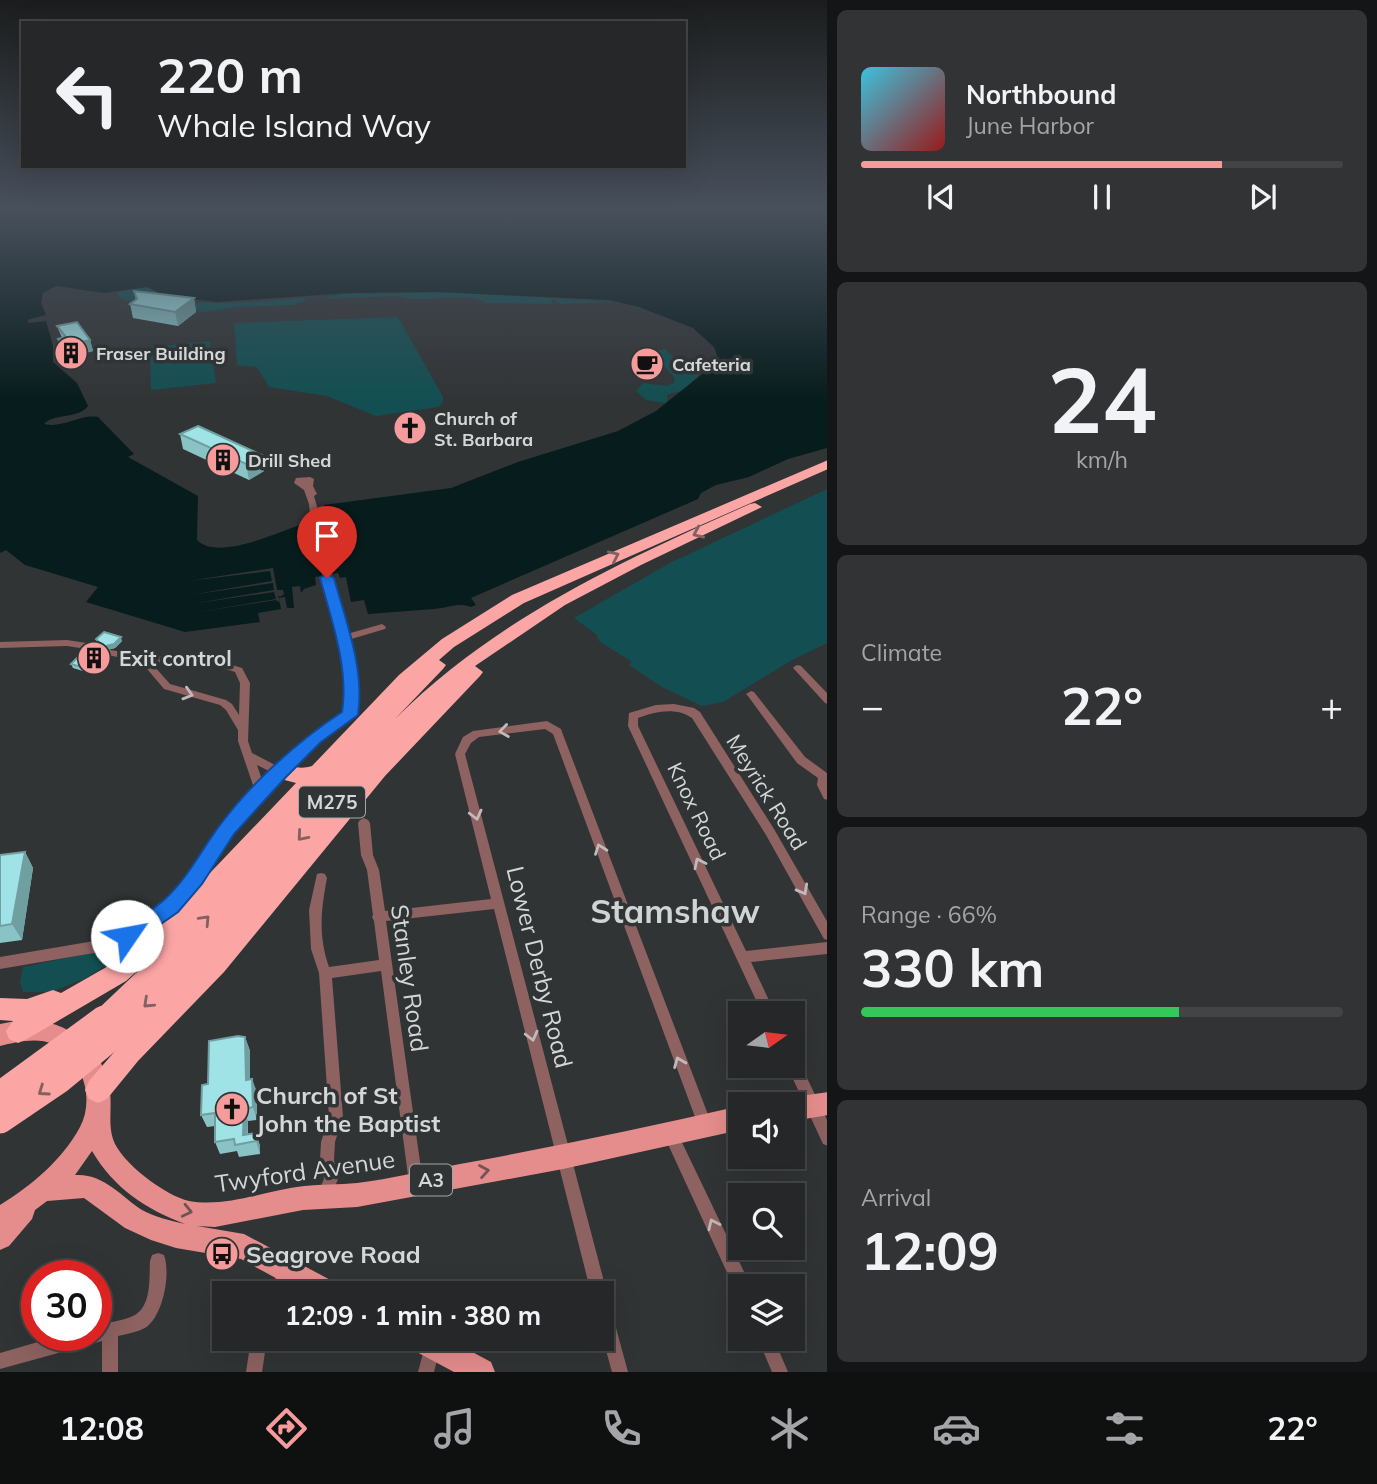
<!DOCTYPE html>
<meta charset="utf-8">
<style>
body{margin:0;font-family:Mulish,sans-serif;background:#313334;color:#f1f3f6;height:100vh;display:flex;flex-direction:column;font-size:26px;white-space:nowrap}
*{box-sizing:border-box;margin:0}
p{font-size:23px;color:#a3a5a8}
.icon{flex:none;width:38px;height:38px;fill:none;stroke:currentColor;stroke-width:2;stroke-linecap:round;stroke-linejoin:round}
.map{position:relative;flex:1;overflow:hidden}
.sheet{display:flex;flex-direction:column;gap:10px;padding:10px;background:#141516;width:550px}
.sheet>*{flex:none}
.banner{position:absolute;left:21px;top:21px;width:665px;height:147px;border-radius:0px;box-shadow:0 7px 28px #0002,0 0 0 2px #424445;background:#252728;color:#f1f3f6;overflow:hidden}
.needle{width:46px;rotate:76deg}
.controls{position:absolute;left:728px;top:1001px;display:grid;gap:14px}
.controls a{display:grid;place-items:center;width:77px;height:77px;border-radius:0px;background:#252728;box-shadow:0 7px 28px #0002,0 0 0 2px #424445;font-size:35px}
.speed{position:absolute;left:21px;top:1260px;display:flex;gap:14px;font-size:35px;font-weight:700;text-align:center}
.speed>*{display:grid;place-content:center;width:91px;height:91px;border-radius:50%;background:#252728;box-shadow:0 7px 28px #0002,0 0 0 2px #424445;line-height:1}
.speed .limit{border:10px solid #d22;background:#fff;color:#111}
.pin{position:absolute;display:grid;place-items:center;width:60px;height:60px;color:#fff;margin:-72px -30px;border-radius:50% 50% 50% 0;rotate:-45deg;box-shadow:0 0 7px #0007}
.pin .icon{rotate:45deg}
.me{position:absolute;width:77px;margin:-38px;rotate:57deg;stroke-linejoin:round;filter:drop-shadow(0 0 5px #0008)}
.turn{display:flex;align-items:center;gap:24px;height:147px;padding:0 21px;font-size:32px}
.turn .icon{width:91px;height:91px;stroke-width:2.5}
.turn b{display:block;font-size:49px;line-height:60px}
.big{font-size:52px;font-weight:700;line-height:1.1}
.sheet .card{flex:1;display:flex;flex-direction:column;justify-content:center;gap:10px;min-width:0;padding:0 24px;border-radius:10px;background:#313334}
.sheet .dial{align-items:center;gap:0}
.dial b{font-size:91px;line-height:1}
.song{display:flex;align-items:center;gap:21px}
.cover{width:84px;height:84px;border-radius:10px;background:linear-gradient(135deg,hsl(190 70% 55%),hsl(0 70% 35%))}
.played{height:7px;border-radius:4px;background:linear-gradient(90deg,#f59b9b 75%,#424445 75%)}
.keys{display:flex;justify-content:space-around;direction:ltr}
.heat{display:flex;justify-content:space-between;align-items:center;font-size:38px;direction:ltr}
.charge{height:10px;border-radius:5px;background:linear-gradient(90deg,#34c759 66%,#424445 0)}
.trip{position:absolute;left:212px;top:1281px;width:402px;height:70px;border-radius:0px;background:#252728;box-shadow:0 7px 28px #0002,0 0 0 2px #424445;font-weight:700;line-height:70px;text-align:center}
.tab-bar{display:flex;height:112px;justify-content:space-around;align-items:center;background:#0f1010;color:#a3a5a8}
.tab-bar .icon{width:49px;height:49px}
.tab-bar .current{color:#f59b9b}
.tab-bar b{font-size:32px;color:#f1f3f6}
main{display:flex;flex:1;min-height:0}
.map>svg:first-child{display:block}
</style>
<main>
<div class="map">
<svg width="828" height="1372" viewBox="0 0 828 1372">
<rect width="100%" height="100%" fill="#313435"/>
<!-- green -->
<path fill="#134f52" d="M147,287c8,2 13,6 19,9 26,13 106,4 137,2l4,2 -15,5 -55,2 -32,5 -72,-9 -13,-5 -4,-6z
M452,292l163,10 -55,2 -7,-5 -2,5 -65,-1c-16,-13 -64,2 -88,-7l-78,3 24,-5z
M398,317l45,80v5l-5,5 -62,9 -49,-20 -58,-9 -12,-20 -20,-2 -3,-42z
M210,341l6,42 -65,7 -1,-43z
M665,349l22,22 14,-1 1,2 -18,18 -17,5 1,5 -3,3 -19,-3 -10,-9 7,-8 24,3 8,-4 -1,-5 -23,-25z
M827,489v154l-35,17 -69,42 -21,4 -40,-19 -33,-22 3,-3 -33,-21 -2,-6 -23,-17 96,-55z
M119,947l2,9 -35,22 -35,14h-28l-3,-10 3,-15z"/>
<!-- water -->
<path fill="#071c1c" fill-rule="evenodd" d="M0,209h827v239l-39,11 -39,18 -33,8 -15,8 -3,6 -227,99 5,7 -5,2c-14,-5 -22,1 -37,2 -22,2 -44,3 -66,5l-4,-14 -13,2 -5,-25 -6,1 -2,-5 -23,4 1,8 -12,4 -3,4 -1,-7 -8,1 2,21h-7l-2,-11 -6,1 2,11 -23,4 2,9 -75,10 -99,-30 12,-15 -73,-22 -19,-15 -6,3zM56,286l48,7 43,-6 18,9 52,6 131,-9 87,-1 174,8 30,7 54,21 21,19 4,11 -2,5 -60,48 -38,20 -100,31 -67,26 -127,17 4,15 -4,1 -2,5 -16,2 -6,-3c-24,8 -83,36 -103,15l1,-44 -70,-39 6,-3 -36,-37c-18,-3 -36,12 -54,7 10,-11 35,-5 44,-18l-11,-23 -24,-21v-16l-7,-25 -17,2 -2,-3 19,-5 -5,-12 2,-10z"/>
<!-- pier -->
<path fill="#313435" d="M273,568l4,22h6l1,4 -4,3 -2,-2 2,8 -4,-3 -84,13 84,-14 -2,-7 -83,12 83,-14 -1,-7 -83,12 82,-14 -2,-10 -82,10z"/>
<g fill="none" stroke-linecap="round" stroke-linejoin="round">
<!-- street -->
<path fill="#8d6261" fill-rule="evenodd" d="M310,477l4,2 -1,7 4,8 -3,2 4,14 1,16 28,108 35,-10 4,3 -1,2 -37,11c5,24 14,54 6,78l-35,23 -35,34 -53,57 -42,63 -32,29 -26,16 -31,12 -100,17v-12l100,-17 23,-8 26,-16 32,-29 42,-61 32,-35 -17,-50v-11l-12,-20 -6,-5 -56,-16 -16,-19 -13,-8 -1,-2 -27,-5 -2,-2 2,-2 3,-1 47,7 34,-5 51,16 8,15 -2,58 4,12 27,14 32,-32 34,-22 2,-13 -6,-48 -30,-126 -2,-22 -5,-14 -10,-7 2,-5zM191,658l44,14 5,11 -1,32 -7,-11 -6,-4 -56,-16 -16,-18 -6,-4 9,1zM257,765l16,8 -10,10z
M67,640l26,4 5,3 -5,3 -26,-4 -67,2v-6z
M798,665l3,1 27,28v10l-3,-1 -30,-33 -2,-2 2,-2z
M751,691l3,1 51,65 22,16 1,27 -4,-1 -7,-14 1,-7 -21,-15 -49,-67 -2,-2z
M674,704l20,4 6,4 74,117 54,94v17l-4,-1 -58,-104 -74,-117c-15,-11 -37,-7 -54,0v8l108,225 82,-9v12l-77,8 24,51h-13l-134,-287 1,-13 27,-8z
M547,721l14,8 1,3 150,393 -2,5 -5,2 -5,-2 -2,-5 -145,-391 -8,-5 -66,8 -8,6 -6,11 142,539 -3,6 4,1 2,6 18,66h-16l-10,-36v-43h-11l-97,-384 -108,12 37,262 -2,5 -5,2 -5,-2 -2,-5 -28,-212 -49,7 11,139 -8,25 -1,18 4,19 -8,20 -5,3 -5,-3 -3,-5 7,-15 -4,-19 1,-18 8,-25 -10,-144 -8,-24 -2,-39 8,-36 4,-1 4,1 2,4c-6,32 -9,57 2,89l50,-7 -5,-39 -2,-4 1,-2 -6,-45 -6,-15 -3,-32 2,-3 4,-2 4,2 2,3 3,32 6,15 6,41 106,-12 -36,-145 8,-17 10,-6z
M793,1057l5,2 30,63v24l-5,-2 -36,-78h6z
M671,1128l5,2 72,150 2,6h-10v7l-4,-1 -70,-152 -2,-5 2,-5z
M158,1253l6,2c7,19 -1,62 -19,73 -8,4 -18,6 -27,8v36h-16v-31l-102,28v-16l62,-18h34v-9c12,-4 28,-5 39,-11 17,-10 14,-38 15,-54l2,-6z
M286,1264l6,2 2,6 -9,21h-16l11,-27z
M251,1339h16l-5,33h-16z
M758,1339h16l14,33h-16z
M432,1340l6,2 2,6 -6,24h-16l8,-30z"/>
<!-- primary -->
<path fill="#e58d8d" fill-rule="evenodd" d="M21,1020c43,-3 84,27 89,72 2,15 -2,32 3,47 7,23 53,57 76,62 38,7 78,-11 115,-15 17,-2 35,-1 53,-3 34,-4 69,-13 103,-19 94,-17 187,-37 280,-58v24l-177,39 -206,38 -54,3 -88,17 -18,-1 47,8 94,50 4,9h-39l-62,-34 -65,-11 -25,-8 -26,-12 -41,-30 -37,3 -12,9 -3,9 -23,27 -9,4v-45c31,-19 63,-46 80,-78 15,-28 3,-69 -27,-83 -16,-7 -37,-2 -53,2v-22zM92,1151c22,37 53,58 93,73 -14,-3 -30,-7 -43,-14 -21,-14 -39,-37 -67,-35z
M828,1092v23l-35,6v-17h-10l10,-7z
M408,1339h40l43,23 4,10h-41l-43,-23z"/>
<!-- highway -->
<path fill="#fba5a5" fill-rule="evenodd" d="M828,460v9l-304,134 -70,44 -15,13 7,5 -3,4 -48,50c101,-101 227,-158 355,-215l5,-1 7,4 -121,58 -76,40 -90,61 8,6 -3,4 -95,100 -161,196 -86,89 -31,38 -9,4 -9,-4 -4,-9 4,-9 33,-38 -7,3 -9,-4 -3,-8 1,-4 -8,-3 -4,-8 4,-8 60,-57 -30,27 -99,58 -9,4 -9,-4 -3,-8 7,-10 -13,-1v-22l27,1 26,-9 8,3 49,-28 77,-68 109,-114 -23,-6 -3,-5 3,-5c13,-4 25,4 39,-1l87,-91 43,-36 70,-44z"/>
<!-- highway-bridge -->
<path stroke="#fba5a5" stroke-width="27" d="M0,1095l104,-76
M0,1120l59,-40 56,-46"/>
</g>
<!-- wall -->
<path fill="#8ac3c6" d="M134,291l60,7 2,14 -18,14 -45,-8 -3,-14 6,-4z
M57,326l33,14 3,11 -15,4 1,3 -11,3 -7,-11 -3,-11 4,-1z
M400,418l20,5v8l-17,1 -3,-6z
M180,434l82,21 2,16 -15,9 -66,-31z
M96,639l26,2 -7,7 -11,3 2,6 -8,9 -7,-2 -8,7 -10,-3 -2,-4 27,-19z
M25,852l8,16 -11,72 -22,3v-88z
M245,1037l5,14v28l7,13v28l-9,1v13l8,-1 4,13v8l-21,3 -2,-6 -17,3 -5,-12v-16l-8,1 -6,-12 7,-31z"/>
<!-- shaded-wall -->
<path fill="#709fa1" d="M194,298l2,14 -18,14 -3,-14z
M90,340l3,11 -15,4 1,3 -11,3 -3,-11 9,-6z
M420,423v8l-17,1v-7z
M262,455l2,16 -15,9 -3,-16z
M121,637l1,4 -7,7 -12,3 -1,-4z
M105,653l1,4 -8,9 -1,-4z
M89,659l2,5 -8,7 -2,-4z
M25,852l8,16 -11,72 -10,-16z
M245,1037l5,14v42l-4,-13z
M252,1079l5,13v28l-4,-13z
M244,1109l4,12 -1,22 -4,-8z
M256,1133l4,13v8l-4,-13z"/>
<!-- building -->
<path fill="#a0e3e6" stroke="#709fa1" stroke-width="2" d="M134,291l60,7 -19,14 -45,-8 7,-5z
M77,322l13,18 -16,4 2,3 -11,3 -7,-11 8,-2 -9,-11z
M417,416l3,7 -17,2 -3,-7z
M198,426l64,29 -16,9 -66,-30z
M104,632l17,5 -7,7 -12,3 3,6 -8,9 -8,-3 -8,8 -10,-3 16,-16 11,-3 1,-3 -3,-3z
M25,852l-13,72 -12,2v-71z
M238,1036l7,1 1,43 6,-1 1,28 -9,2 -1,26 13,-2v8l-21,4 -1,-6 -19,3v-29l-14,2 1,-30 6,-1 1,-43z"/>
<!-- one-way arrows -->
<defs><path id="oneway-chevron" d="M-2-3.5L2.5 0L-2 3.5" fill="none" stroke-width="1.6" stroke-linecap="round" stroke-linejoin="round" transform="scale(1.75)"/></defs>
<g stroke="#826162">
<use href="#oneway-chevron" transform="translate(698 533) rotate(156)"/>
<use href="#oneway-chevron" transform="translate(614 556) rotate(-25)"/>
<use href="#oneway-chevron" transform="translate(302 836) rotate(131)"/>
<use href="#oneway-chevron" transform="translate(205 920) rotate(-47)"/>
<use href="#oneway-chevron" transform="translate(148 1003) rotate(137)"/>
<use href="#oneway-chevron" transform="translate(43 1091) rotate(145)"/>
</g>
<g stroke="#c2baba">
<use href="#oneway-chevron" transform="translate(188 694) rotate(17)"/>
<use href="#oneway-chevron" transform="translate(504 731) rotate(172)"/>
<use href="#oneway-chevron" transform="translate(476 815) rotate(76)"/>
<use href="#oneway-chevron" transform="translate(600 849) rotate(-110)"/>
<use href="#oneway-chevron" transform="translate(699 863) rotate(-116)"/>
<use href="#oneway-chevron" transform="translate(803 890) rotate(61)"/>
<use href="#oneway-chevron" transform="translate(532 1036) rotate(76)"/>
<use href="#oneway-chevron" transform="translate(679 1062) rotate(-112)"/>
<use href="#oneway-chevron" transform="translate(713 1224) rotate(-115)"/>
</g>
<g stroke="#705354">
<use href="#oneway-chevron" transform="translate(484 1171) rotate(-10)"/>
<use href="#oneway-chevron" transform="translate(187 1211) rotate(13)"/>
</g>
<!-- sky -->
<linearGradient id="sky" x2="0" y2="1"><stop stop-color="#1b1d1d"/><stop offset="0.52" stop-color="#48505c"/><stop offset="1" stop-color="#48505c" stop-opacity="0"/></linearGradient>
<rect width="828" height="401" fill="url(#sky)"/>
<!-- route -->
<path fill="#1a73e8" stroke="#114b97" stroke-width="2" d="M327,573l7,5c12,43 31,92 24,137l-37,27 -35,35 -52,57 -32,50 -24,28 -43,30 -8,3 -7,-3 -3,-6 3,-7c15,-9 32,-18 45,-30 23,-21 36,-49 55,-74 31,-42 79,-85 122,-113 7,-44 -11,-93 -22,-134z"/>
<!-- icons -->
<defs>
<symbol id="building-disc" viewBox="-11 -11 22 22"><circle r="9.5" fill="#f59b9b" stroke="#313435"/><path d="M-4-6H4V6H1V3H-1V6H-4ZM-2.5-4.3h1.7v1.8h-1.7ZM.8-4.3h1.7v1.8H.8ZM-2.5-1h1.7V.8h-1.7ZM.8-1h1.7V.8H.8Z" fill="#111"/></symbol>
<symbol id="cafe-disc" viewBox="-11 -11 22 22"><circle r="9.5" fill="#f59b9b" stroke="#313435"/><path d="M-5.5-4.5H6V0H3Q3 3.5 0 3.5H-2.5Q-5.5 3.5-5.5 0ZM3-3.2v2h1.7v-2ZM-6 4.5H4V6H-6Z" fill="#111"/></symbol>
<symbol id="church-disc" viewBox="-11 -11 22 22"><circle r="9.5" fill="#f59b9b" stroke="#313435"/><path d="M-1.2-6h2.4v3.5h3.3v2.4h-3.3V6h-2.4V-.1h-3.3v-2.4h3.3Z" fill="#111"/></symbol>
<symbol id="bus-disc" viewBox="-11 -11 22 22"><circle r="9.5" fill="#f59b9b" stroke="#313435"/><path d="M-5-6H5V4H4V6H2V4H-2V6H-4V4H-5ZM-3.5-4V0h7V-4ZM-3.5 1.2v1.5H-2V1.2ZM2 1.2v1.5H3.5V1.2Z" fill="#111"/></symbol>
</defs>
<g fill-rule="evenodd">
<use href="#building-disc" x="52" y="334" width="38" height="38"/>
<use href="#cafe-disc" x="628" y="345" width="38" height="38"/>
<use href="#church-disc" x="391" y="409" width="38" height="38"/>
<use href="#building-disc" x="204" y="441" width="38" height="38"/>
<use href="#building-disc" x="75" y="639" width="38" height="38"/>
<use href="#church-disc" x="213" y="1090" width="38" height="38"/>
<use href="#bus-disc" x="203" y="1235" width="38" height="38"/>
</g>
<g text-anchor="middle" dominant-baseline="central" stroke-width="7" stroke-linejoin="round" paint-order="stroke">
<!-- far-poi labels -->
<g font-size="18" font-weight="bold" fill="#d4d7d7" stroke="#313435" text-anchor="start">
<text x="96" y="353">Fraser Building</text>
<text x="672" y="364">Cafeteria</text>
<text x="434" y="418">Church of<tspan x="434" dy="21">St. Barbara</tspan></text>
<text x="248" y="460">Drill Shed</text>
</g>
<!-- shield labels -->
<g fill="#313435" stroke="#a3a6a6" stroke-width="2">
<rect x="299" y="786.5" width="66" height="31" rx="5"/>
<rect x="410" y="1164.5" width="42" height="31" rx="5"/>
</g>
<g font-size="19" font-weight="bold" fill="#d4d7d7">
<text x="332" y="802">M275</text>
<text x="431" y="1180">A3</text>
</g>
<!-- poi labels -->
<g font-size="21" font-weight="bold" fill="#d4d7d7" stroke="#313435" text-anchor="start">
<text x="119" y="658">Exit control</text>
</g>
<!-- street labels -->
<g font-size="21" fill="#d4d7d7" stroke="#313435">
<text transform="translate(767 792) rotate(58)">Meyrick Road</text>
<text transform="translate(697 811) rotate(64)">Knox Road</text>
</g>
<!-- near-street labels -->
<g font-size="24" fill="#d4d7d7" stroke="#313435">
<text transform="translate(540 967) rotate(76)">Lower Derby Road</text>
<text transform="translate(410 978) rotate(82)">Stanley Road</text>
<text transform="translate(305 1171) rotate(-8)">Twyford Avenue</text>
</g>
<!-- near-poi labels -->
<g font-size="24" font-weight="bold" fill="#d4d7d7" stroke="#313435" text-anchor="start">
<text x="256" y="1095">Church of St<tspan x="256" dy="28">John the Baptist</tspan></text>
<text x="246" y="1254">Seagrove Road</text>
</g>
<!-- near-district labels -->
<g font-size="33" font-weight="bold" fill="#cfd4d4" stroke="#313435">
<text x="675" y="910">Stamshaw</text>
</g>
</g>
</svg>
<div class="controls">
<a><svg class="needle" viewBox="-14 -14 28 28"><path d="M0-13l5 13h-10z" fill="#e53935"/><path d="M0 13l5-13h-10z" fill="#a3a5a8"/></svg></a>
<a><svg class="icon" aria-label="sound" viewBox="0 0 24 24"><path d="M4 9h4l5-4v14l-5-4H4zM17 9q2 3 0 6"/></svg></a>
<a><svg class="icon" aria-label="search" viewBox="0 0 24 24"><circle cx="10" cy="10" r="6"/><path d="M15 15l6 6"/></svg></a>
<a><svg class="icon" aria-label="layers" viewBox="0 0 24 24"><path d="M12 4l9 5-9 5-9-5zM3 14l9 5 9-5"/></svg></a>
</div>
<div class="speed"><div class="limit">30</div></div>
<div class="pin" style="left:327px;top:578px;background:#d93025"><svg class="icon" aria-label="arrive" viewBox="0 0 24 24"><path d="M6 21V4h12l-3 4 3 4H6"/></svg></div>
<svg class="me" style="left:127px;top:936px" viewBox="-20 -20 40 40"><circle r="19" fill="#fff"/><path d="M0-13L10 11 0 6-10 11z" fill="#1a73e8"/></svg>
<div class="trip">12:09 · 1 min · 380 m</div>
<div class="banner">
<div class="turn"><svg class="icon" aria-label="left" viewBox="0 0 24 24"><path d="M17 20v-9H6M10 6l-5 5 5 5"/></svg><div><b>220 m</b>Whale Island Way</div></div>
</div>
</div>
<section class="sheet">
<div class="card">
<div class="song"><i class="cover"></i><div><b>Northbound</b><p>June Harbor</p></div></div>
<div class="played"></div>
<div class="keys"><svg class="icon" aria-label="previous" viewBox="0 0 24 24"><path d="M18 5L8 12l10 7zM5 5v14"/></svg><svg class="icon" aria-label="pause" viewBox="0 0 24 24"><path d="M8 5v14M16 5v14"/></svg><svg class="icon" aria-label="next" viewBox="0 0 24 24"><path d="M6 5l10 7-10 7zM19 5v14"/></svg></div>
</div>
<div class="card dial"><b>24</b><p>km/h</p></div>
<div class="card"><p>Climate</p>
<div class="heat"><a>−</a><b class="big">22°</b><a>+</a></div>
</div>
<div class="card"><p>Range · 66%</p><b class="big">330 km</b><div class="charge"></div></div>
<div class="card"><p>Arrival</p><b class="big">12:09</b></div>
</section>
</main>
<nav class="tab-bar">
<b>12:08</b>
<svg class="icon current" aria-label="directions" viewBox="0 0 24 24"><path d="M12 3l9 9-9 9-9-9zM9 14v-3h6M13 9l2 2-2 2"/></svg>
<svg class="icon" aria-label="music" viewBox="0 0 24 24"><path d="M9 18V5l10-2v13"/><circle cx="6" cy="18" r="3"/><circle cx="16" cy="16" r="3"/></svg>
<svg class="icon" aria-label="phone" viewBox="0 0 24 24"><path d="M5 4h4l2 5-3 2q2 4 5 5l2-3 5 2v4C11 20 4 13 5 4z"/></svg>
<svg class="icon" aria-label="climate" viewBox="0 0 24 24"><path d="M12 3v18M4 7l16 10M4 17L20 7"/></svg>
<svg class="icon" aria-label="car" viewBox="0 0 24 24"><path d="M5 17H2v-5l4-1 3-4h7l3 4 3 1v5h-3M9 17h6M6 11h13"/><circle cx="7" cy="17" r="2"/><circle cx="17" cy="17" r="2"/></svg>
<svg class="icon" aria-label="filters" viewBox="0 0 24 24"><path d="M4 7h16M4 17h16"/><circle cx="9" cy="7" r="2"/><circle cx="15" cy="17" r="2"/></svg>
<b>22°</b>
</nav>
